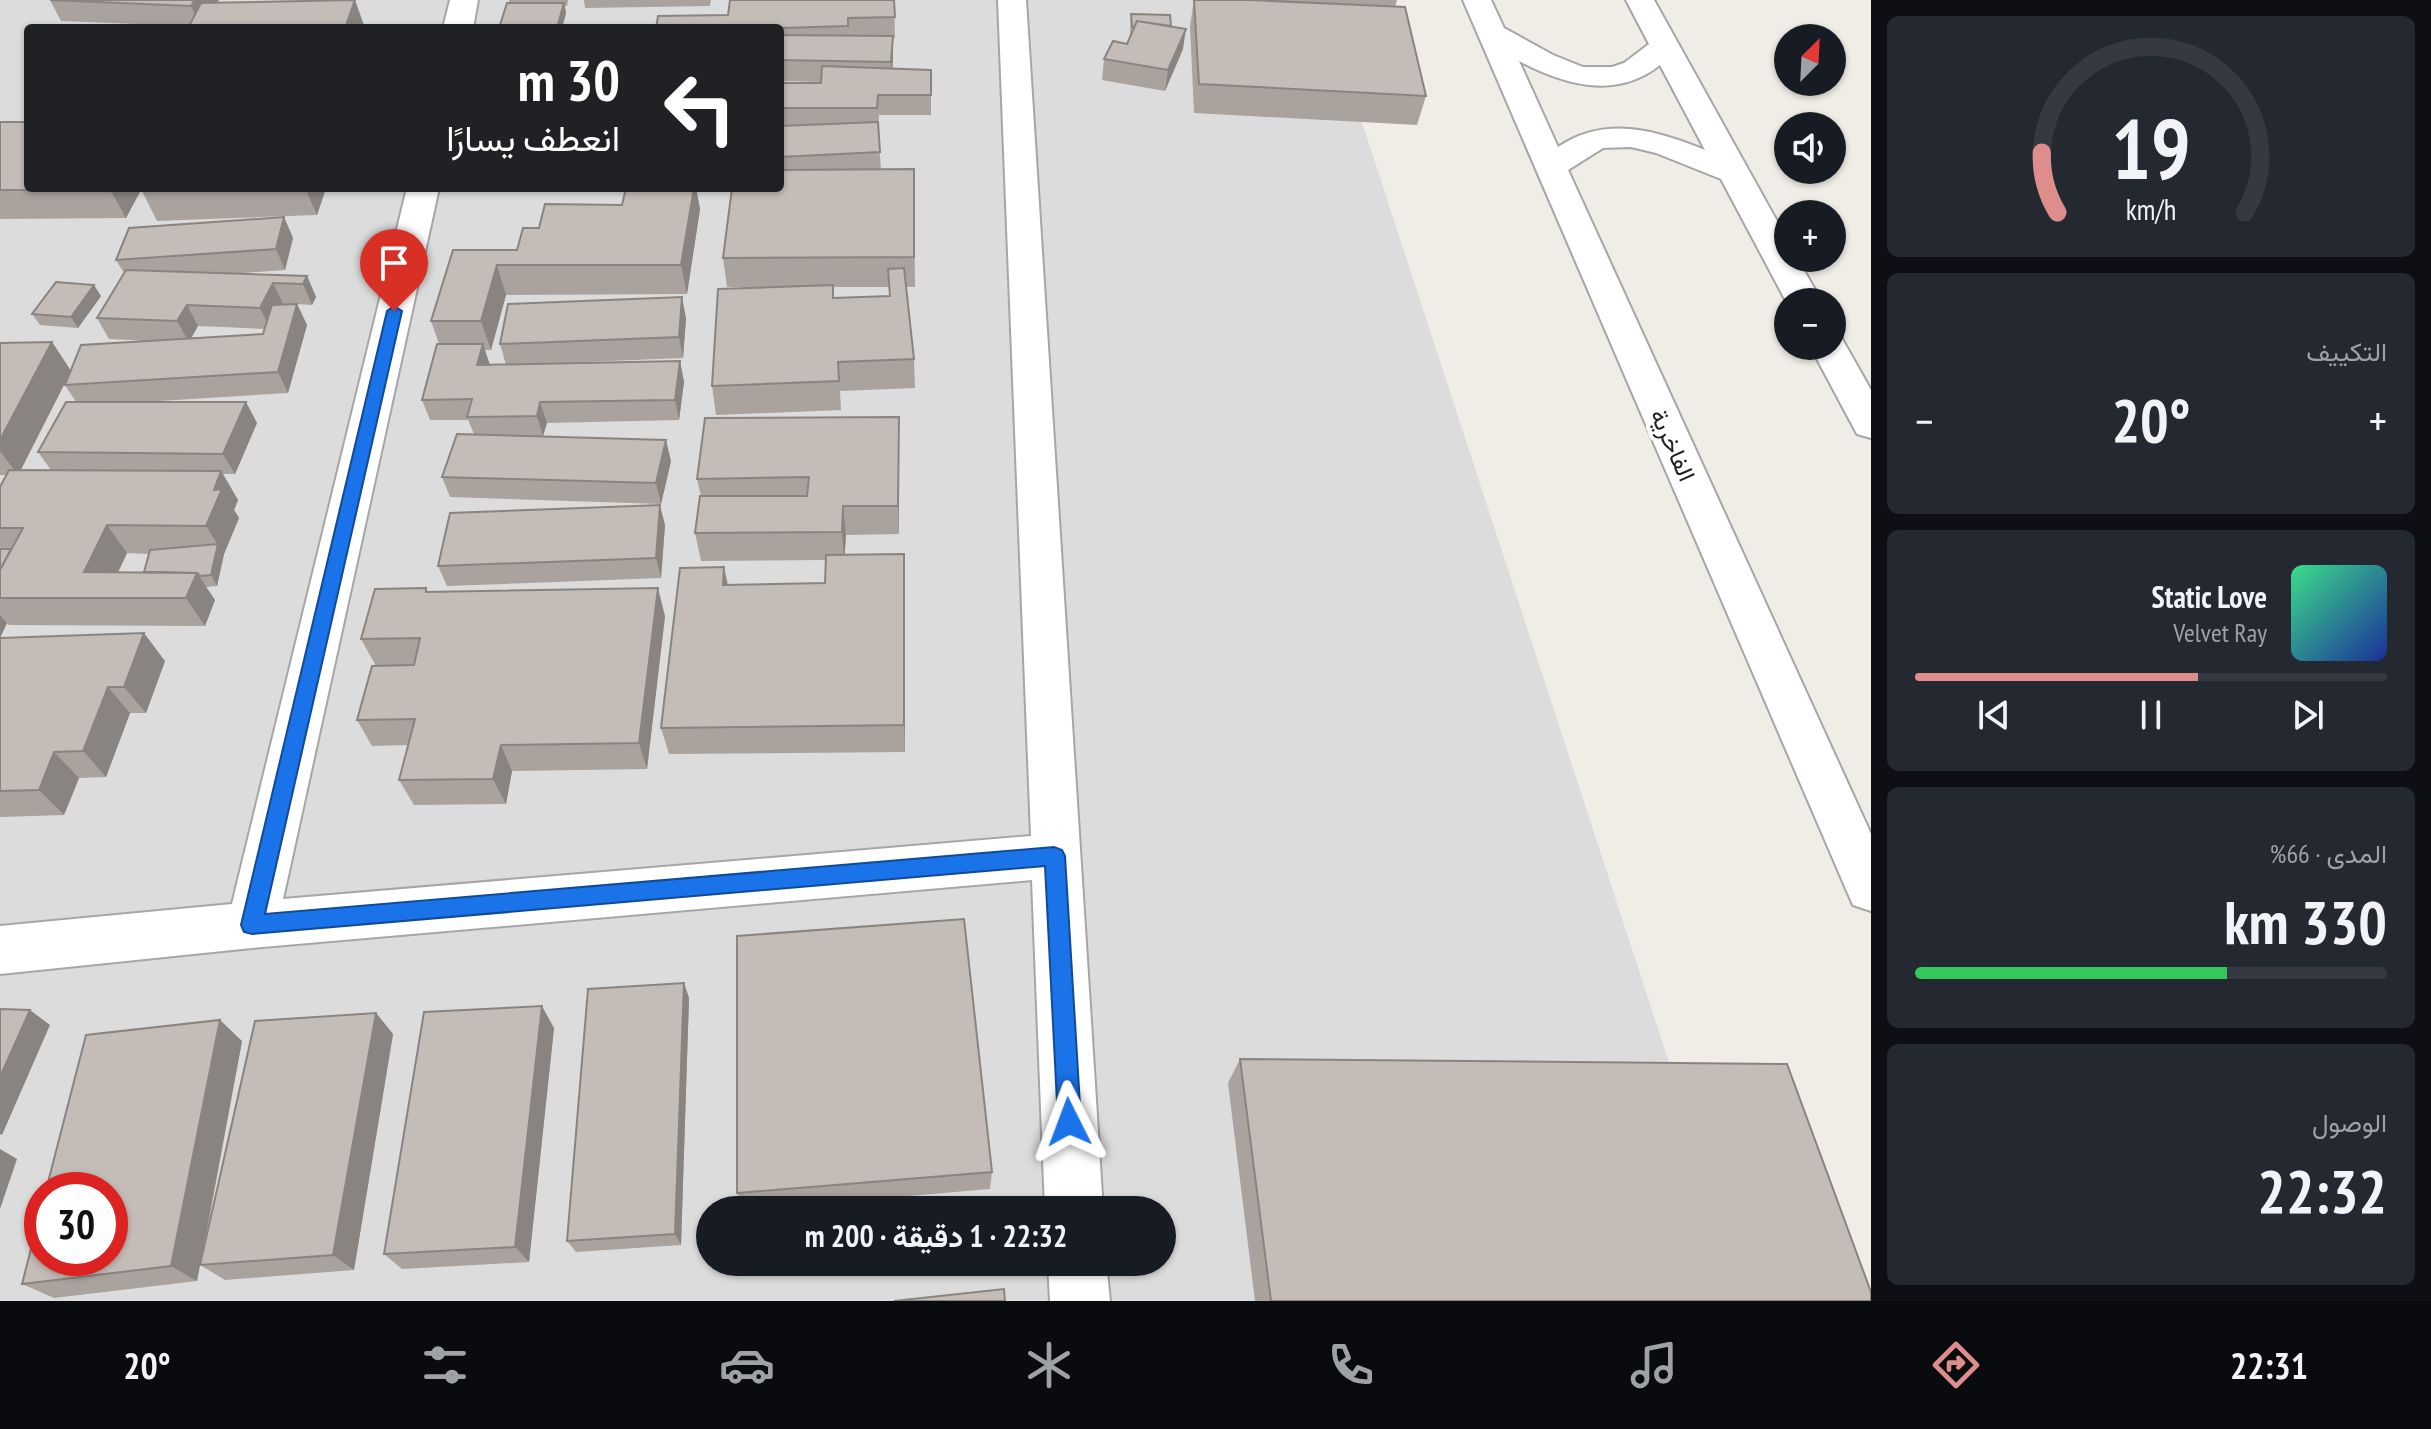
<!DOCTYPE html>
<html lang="ar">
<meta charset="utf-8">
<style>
body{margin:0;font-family:"PT Sans Narrow",Vazirmatn,sans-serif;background:#242831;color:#f1f3f6;direction:rtl;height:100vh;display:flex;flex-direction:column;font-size:30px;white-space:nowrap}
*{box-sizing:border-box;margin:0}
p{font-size:26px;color:#9ea1a6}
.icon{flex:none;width:44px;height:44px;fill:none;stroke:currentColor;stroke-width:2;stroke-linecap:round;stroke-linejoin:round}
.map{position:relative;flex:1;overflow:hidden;direction:ltr}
.side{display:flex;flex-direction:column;gap:16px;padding:16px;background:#0d0f14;width:560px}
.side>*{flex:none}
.hud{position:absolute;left:24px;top:24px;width:760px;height:168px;border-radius:8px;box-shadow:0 2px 6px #0004;direction:rtl;background:#202124;color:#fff;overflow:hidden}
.needle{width:52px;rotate:24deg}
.controls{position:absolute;left:1774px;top:24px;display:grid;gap:16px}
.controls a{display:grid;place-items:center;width:72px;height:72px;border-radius:50%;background:#171b24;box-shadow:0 2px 6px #0004;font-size:40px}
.speed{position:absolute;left:24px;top:1172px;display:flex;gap:16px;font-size:40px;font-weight:700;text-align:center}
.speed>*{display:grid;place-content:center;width:104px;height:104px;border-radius:50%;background:#171b24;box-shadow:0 2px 6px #0004;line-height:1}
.speed .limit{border:12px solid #d22;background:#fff;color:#111}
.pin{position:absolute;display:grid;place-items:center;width:68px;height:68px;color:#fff;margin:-82px -34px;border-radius:50% 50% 50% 0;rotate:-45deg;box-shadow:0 0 8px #0007}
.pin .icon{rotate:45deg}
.me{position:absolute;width:88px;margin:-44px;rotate:357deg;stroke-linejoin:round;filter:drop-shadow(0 0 6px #0008)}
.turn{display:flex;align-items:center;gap:28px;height:168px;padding:0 32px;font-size:36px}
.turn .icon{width:104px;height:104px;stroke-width:2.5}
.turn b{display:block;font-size:56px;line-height:68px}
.big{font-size:60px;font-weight:700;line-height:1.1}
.side .card{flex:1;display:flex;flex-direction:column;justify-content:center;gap:12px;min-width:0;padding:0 28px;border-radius:12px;background:#242831}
.side .dial{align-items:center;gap:0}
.dial svg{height:208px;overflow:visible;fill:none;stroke:#363941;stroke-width:7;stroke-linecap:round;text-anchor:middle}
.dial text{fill:#f1f3f6;stroke:none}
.song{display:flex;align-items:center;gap:24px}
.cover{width:96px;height:96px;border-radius:12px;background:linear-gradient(135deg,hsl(150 70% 55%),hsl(230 70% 35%))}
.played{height:8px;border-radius:4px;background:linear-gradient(90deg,#dd8e8c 60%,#363941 60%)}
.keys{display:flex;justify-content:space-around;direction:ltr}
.heat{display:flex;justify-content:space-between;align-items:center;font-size:44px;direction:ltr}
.charge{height:12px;border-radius:6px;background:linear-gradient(90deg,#34c759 66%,#363941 0)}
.trip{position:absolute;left:696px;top:1196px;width:480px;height:80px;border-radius:40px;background:#171b24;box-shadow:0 2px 6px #0004;font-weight:700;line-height:80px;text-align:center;direction:rtl}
.tab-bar{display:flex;height:128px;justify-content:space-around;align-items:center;background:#090b0e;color:#9ea1a6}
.tab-bar .icon{width:56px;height:56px}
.tab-bar .on{color:#dd8e8c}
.tab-bar b{font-size:36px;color:#f1f3f6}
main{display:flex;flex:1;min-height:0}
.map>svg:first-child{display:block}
</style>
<main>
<section class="side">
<div class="card dial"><svg viewBox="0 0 100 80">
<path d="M14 69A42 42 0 1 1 86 69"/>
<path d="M14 69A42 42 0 0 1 8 46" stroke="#dd8e8c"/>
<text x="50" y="56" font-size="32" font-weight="700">19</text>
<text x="50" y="72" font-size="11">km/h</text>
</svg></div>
<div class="card"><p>التكييف</p>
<div class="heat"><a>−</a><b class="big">20°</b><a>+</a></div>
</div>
<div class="card">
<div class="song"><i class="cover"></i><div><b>Static Love</b><p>Velvet Ray</p></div></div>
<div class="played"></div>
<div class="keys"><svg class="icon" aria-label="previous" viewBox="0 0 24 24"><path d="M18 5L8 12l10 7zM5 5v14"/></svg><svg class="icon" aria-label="pause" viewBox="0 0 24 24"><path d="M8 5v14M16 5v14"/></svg><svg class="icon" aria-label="next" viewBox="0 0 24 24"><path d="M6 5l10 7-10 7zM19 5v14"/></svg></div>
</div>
<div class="card"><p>المدى · 66%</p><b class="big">330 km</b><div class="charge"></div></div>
<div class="card"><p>الوصول</p><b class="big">22:32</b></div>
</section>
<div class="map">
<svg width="1871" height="1301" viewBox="0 0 1871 1301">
<rect width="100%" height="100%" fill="#f0ede6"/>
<!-- residential -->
<path fill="#dddcdc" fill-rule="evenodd" d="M0,0h1322l425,1301h-1747zM28,28h752v160h-752zM42,1190h68v68h-68zM710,1210h452v52h-452z"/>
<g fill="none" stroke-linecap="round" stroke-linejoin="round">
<defs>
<path id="minor" d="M450,0h28l-5,28h-30z
M998,0h28l77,1210h-58l-13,-330 -780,68 -252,26v-48l232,-22 175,-716h32l-156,711 748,-63z
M1463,0h28l13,28 49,27 30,12h29l12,-4 25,-19 -23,-44h28l134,241v17h9l25,44h-34v3l-67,-126 -65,-26 -25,-6 -28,1 -35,22 303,664v77l-18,-6 -7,-16zM1519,61c45,24 97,39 141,4l45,85c-49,-20 -100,-35 -147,-3z
M1832,335l9,2 30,53v48l-14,-4 -47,-88h22z
M1048,1262h58l4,39h-60z"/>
</defs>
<!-- minor casing -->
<use href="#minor" stroke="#a6a6a6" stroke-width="4"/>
<!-- minor -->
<use href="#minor" fill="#fff" fill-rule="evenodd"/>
</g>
<!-- wall -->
<path fill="#a9a29d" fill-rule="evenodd" d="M50,0h169l-30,26 -128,-5z
M509,0h59l-1,6h-2l1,7 -4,15h-63l10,-25z
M584,0h127l-1,6 -125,2z
M717,0h177l1,38h-2l-1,31 39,1v45h-52l-1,14 3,41 33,-1 1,118h-9l8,72 1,29 -75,3 1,19 -125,5 -4,-29 57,-99h-42l-4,-29 57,-70v-105h41v-1l-41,-1v-53l-52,-13 2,-15zM833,287h56v9l-55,2z
M1194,0h203l-2,7 31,89 -9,29 -223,-12 -4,-87z
M1131,14l40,12 12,23 -18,42 -63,-11 2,-21 23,-15 3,-9z
M0,122l28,66h114l-16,30 -126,1z
M144,188h182l-9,27 -160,6 -15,-30z
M626,188h70l4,21 -13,85 -181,1 -15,55h-6l4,15h17l-6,-21 186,-26 -3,40 -147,6 144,-3 4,21 -5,38 -132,3 -4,13 128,25 -10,43 -211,-7 -8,-20 32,-43 -6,-14h-38l-8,-20 17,-56 -8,-23 86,-71 22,-22 83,-23z
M284,217l9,21 -8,32 -56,4 78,2 9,21 -4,8 -15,-1 10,21 -19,68 -145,9 114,21 -22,51h-12l15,26 -4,10 5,8 -15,36 -7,32 -11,1 9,13 -10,26 -196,-1 -2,-2 -7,15v-151l6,-12h-6v-132l52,-1 19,29 -50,99h30l-13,-18 38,-50 -11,-17 86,-44 -42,-2 -12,-21 27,-45 -8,-13zM198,326l67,3 -2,5 -72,4zM127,553l22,1 -5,18h-26z
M101,296l-23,32 -38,-3 -8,-11z
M899,417v117l-53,1 -1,19 59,28 1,170 -236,2 -8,-26 67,-143 97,-2 1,-23 -125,1 -6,-28 6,-37 -4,-17z
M665,525l-4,53 -214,8 -9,-20z
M428,592l237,24 -18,153 -135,2 -6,33 -92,1 -15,-25 9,-35 -36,1 -15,-26 19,-54 -15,-27z
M0,638l165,23 -19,52h-16l-24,64 -27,1 -15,37 -64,2z
M684,983l5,15 -8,247 -105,7 -9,-11z
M376,1013l17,21 -39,236 -129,10 -25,-15 -3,16 -143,17 -32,-14 220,-243 -39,212z
M554,1028l-25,234 -127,7 -18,-15z
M1240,1059l631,242h-616l-27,-218z
M992,1172l-2,17 -246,21 -7,-17z"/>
<!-- shaded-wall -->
<path fill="#89847f" d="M195,0h24l-19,26 -9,-20z
M355,0l10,28h-20z
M564,3l2,10 -4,15h-5z
M1186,29l-3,20 -18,42 3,-21z
M893,36v20l-1,26 -1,-20z
M110,188h32l-16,30 -16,-29z
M305,188h21l-9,27z
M694,188h2l4,21 -13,85 -6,-29z
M284,217l9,21 -8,32 -9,-21z
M497,265l9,30 -15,55 -10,-29z
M307,276l9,21 -4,8 -9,-21z
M273,283l10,21 -13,25 -10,-21z
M94,285l7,11 -23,32 -7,-11z
M682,297l4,21 -3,40 -4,-21z
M297,304l10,21 -19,68 -10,-21z
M187,305l11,21 -9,16 -12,-21z
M52,342l19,29 -53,104 -18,-24v-11z
M483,344l7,21h-13z
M680,361l4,21 -5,38 -4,-20z
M246,402l11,21 -22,51 -12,-20z
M540,402l7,21 -4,13 -6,-20z
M899,417v117l-1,-28z
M666,440l5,21 -10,43 -5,-21z
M221,471l17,29 -4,10 5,8 -15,36 -7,32 -6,-11 7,-30 -12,-19 8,-36z
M660,505l5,20 -4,53 -5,-20z
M843,506l3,29 -2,25 -2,-28z
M107,525l20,28 -21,45 -22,-26z
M904,554v28l1,170 -1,-27z
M724,567l6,28 -7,-10z
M197,573l18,27 -10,26 -19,-28z
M658,588l7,28 -18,153 -8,-26z
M0,615l7,8 -7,15z
M144,633l21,28 -19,52 -22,-26z
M108,687l22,26 -24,64 -23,-26z
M501,745l11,26 -6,33 -13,-25z
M54,752l25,26 -15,37 -25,-25z
M684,983l5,15 -8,247 -6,-11z
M542,1006l12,22 -25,234 -14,-15z
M30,1010l20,15 -48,110 -2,-1v-57z
M376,1013l17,21 -39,236 -21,-15z
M220,1020l22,21 -45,240 -26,-15z
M0,1149l17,10 -17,50z"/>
<!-- building -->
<path fill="#c4bcb6" stroke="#89847f" stroke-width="2" d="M50,0h145l-4,6z
M355,0l-10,28h-157l13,-25z
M730,0h164l1,17 -47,1v8l-68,2h-124l2,-12 70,-1z
M1194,0h56l155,7 21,89 -227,-12z
M507,3h57l-7,25h-58z
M1131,14l39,1 1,11 -34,-5 -3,6h-2z
M1137,21l49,8 -18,41 -64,-11 9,-18 14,3z
M780,35l113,1 -2,26 -111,-2z
M822,66l109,4v25h-53l-1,13h-97v-25h41z
M0,122h28v66l82,1 -110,1z
M878,122l2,30 -100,5v-31z
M914,169v88l-191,1 9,-70h48v-18z
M144,188h96l-98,3z
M626,188h68l-13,77h-184l-16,56h-50l22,-71h64l6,-22h16l6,-24 77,1z
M284,217l-8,32 -160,11 13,-32z
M904,268l10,91 -76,3 1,19 -127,5 6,-97 115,-4v13l57,-2 -2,-27z
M126,270l181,6 -4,8 -30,-1 -13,25 -73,-3 -10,16 -80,-3z
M56,282l38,3 -23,32 -39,-3z
M682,297l-3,40 -179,7 8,-40z
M297,304l-19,68 -213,13 16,-40 182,-11 9,-29z
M52,342l-52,98v-97z
M437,344h46l-6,21 203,-4 -5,39 -135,2 -3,14 -70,1 5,-18 -50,1z
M66,402h180l-23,52 -185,-2z
M899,417l-1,89h-55l-1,26 -147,1 5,-37h107l2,-19 -112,2 8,-61z
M457,434l209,6 -10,43 -214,-6z
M9,470l212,1 -7,19 8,-1 -16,37 -99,-1 -23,47 113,1 -11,25h-186v-28l23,-42h-23v-41z
M660,505l-4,53 -218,8 12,-53z
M218,544l-7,31 -11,1 -3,-3 -53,-1 6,-22z
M0,549h11l-11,21z
M904,554v171l-243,3 19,-160 44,-1 -1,18 102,-2 1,-28z
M426,588v4l232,-4 -19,155 -138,2 -8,34 -94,1 16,-61 -58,1 15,-54 42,-1 6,-27 -59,1 14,-50z
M144,633l-20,54h-16l-25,64 -29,1 -15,38 -39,1v-153z
M964,919l28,253 -255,21v-257z
M684,983l-9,251 -108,7 21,-252z
M542,1006l-27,241 -131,7 40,-242z
M0,1009l30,1 -30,67z
M376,1013l-43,242 -133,10 55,-244z
M220,1020l-49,246 -149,18 20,-78v52h68v-68h-64l40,-155z
M1240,1059l547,5 84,228v9h-600z
M1004,1289l1,12h-111z"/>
<!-- route -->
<path fill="#1a73e8" stroke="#114b97" stroke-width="2" d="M394,306l8,5 -137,603 789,-67 8,3 3,6 16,266 -4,8 -8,3 -8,-3 -3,-8 -13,-256 -793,68 -8,-2 -3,-7 146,-614z"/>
<g text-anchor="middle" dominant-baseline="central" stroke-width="8" stroke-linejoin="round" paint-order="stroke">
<!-- street labels -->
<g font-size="24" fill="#1f1f1f" stroke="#fff">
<text transform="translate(1673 445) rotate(66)">الفاخرية</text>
</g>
</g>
</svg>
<div class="controls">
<a><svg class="needle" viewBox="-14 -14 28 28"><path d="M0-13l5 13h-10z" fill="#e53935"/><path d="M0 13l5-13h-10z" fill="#9ea1a6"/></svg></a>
<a><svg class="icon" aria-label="sound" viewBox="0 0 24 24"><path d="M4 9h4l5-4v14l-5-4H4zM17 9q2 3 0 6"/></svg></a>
<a>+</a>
<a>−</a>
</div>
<div class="speed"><div class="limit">30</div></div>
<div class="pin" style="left:394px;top:311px;background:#d93025"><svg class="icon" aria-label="arrive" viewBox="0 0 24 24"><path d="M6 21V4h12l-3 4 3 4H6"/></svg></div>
<svg class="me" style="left:1069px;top:1122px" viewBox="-20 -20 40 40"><path d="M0-17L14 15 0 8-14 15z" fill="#1a73e8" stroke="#fff" stroke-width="4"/></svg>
<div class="trip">22:32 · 1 دقيقة · 200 m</div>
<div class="hud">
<div class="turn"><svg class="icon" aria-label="left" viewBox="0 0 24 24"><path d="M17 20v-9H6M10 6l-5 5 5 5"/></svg><div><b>30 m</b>انعطف يسارًا</div></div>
</div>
</div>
</main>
<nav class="tab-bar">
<b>22:31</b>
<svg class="icon on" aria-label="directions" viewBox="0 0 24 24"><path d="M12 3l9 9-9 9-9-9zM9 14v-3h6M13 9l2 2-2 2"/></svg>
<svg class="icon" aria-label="music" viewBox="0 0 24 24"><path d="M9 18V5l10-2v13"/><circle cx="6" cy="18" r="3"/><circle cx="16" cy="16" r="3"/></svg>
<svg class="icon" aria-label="phone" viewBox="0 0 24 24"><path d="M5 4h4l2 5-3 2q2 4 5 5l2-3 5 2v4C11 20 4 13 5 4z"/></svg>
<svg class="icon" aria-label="climate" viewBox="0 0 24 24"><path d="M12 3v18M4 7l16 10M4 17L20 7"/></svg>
<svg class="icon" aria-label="car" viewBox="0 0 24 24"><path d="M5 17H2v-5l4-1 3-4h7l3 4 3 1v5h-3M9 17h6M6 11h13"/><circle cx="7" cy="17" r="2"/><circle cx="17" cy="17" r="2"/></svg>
<svg class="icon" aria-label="filters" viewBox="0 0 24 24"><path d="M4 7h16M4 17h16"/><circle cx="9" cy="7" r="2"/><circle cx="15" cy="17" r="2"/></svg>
<b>20°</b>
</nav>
